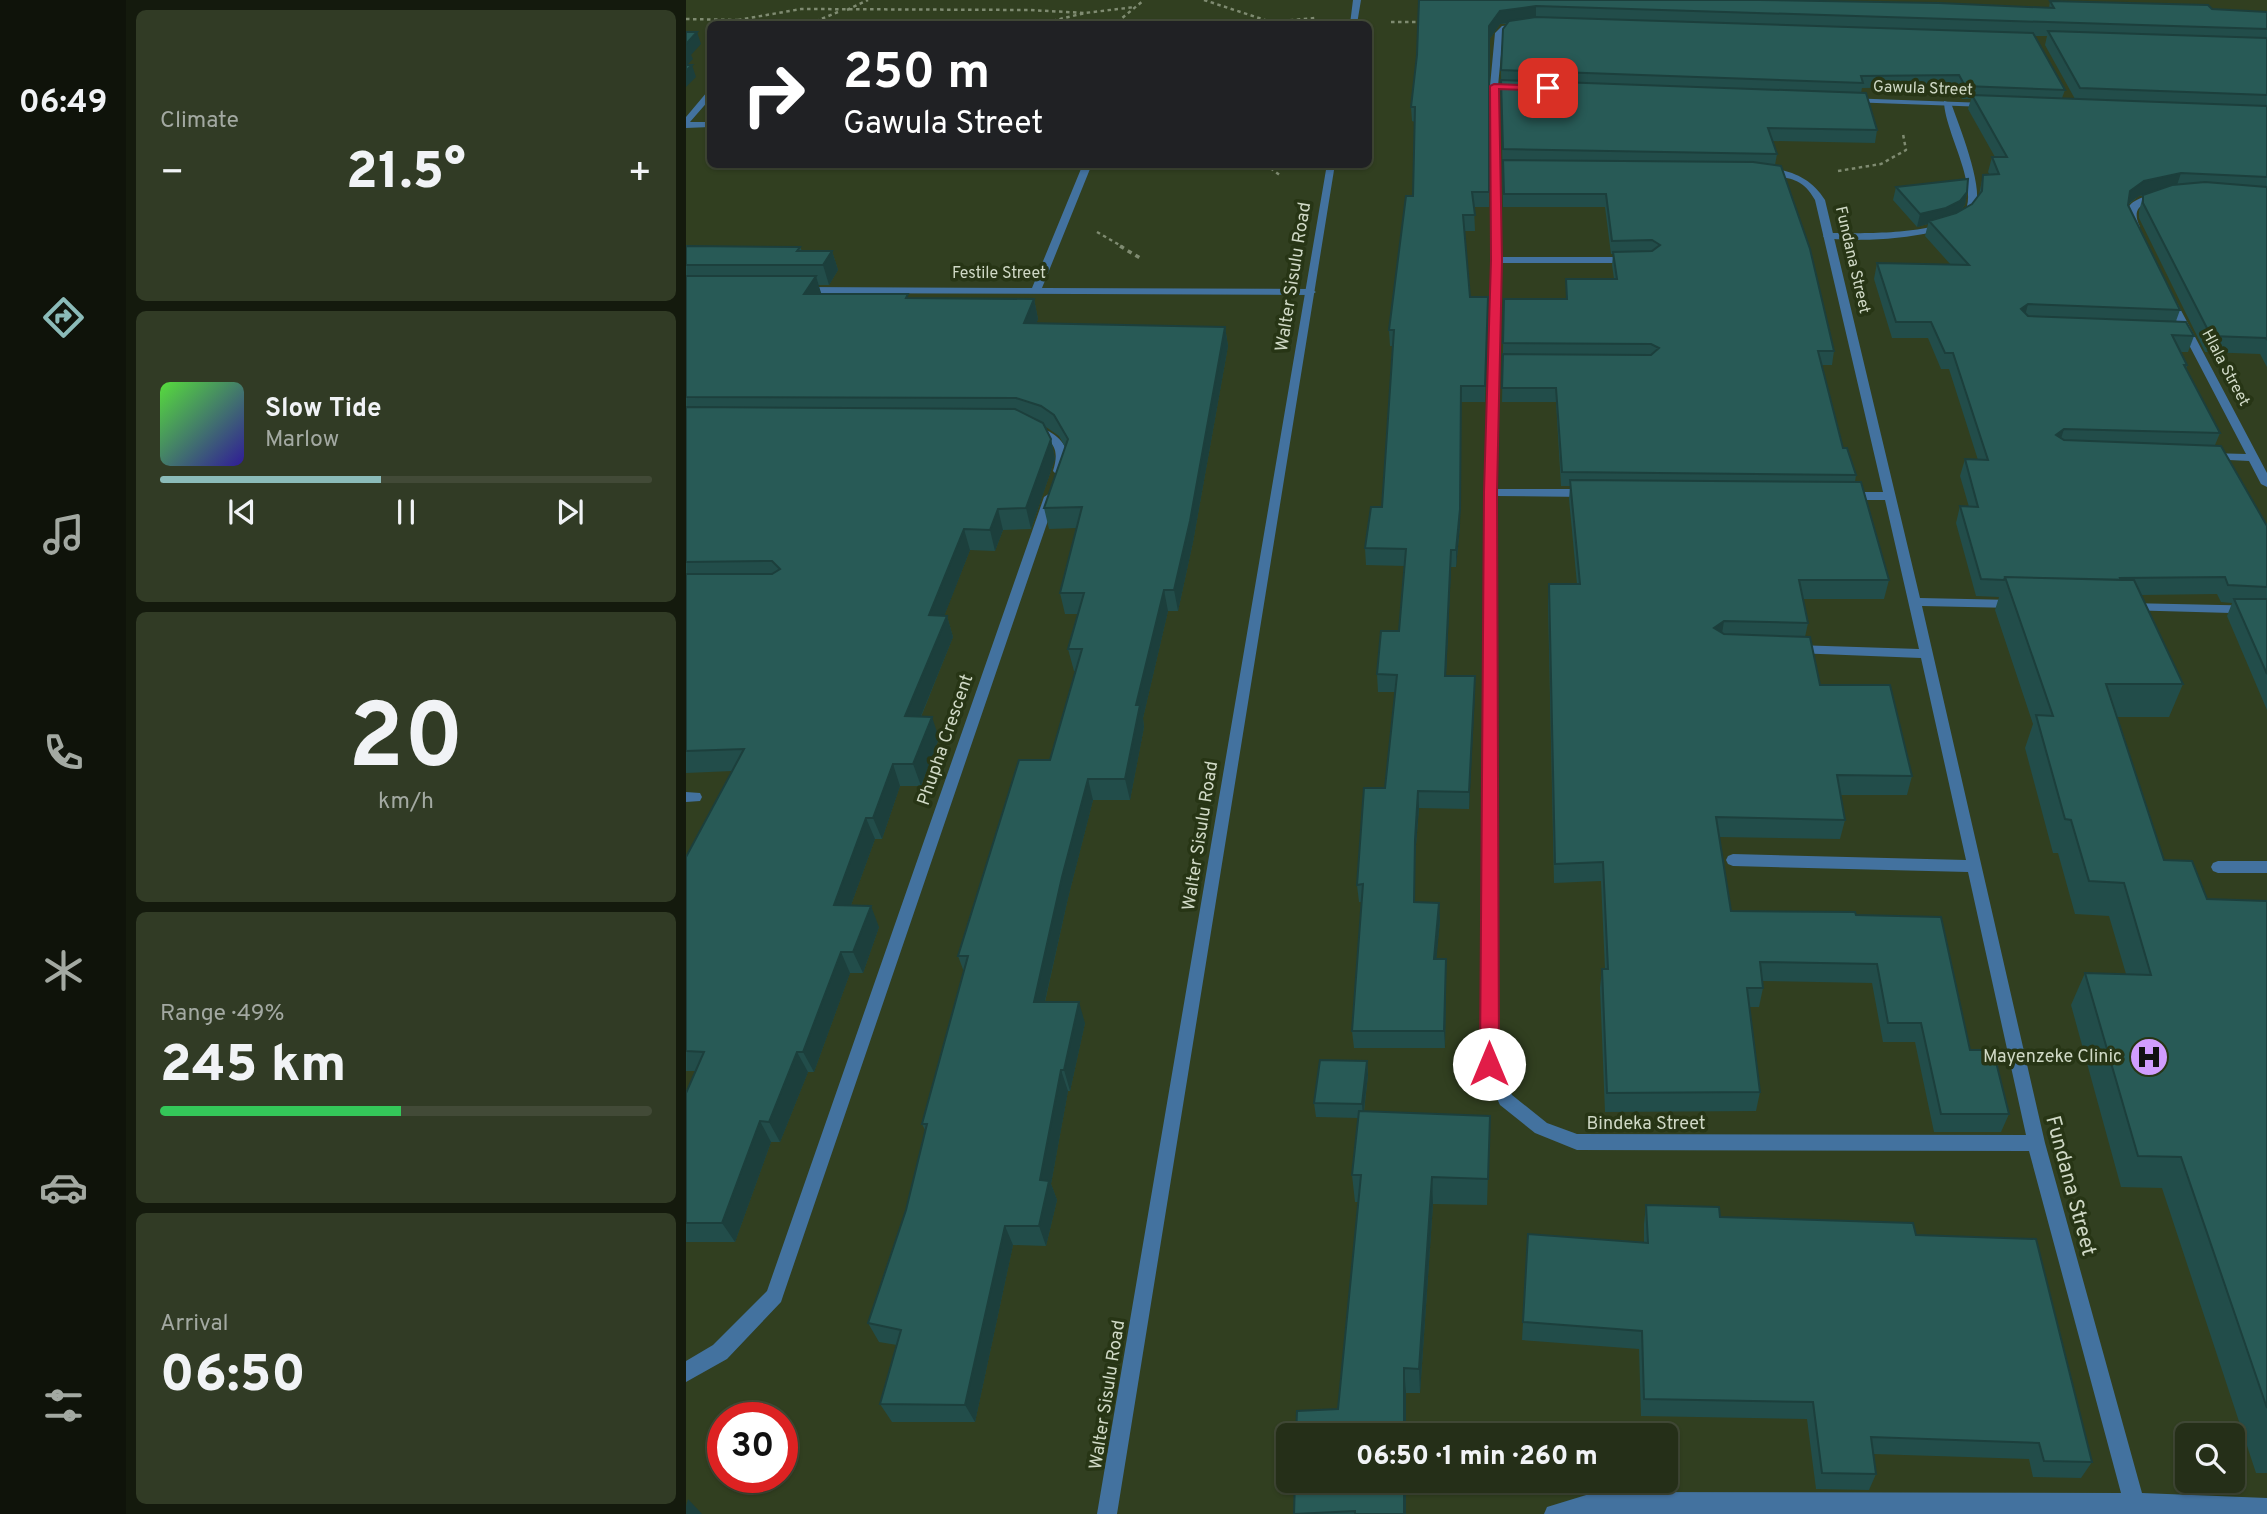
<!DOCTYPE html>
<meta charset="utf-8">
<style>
body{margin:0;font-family:Overpass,sans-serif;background:#313b25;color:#f1f3f6;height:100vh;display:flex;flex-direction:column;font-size:26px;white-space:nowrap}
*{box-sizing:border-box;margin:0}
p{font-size:23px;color:#a3a9a2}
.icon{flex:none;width:38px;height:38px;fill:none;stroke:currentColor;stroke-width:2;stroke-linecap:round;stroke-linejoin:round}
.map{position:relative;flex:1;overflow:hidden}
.sheet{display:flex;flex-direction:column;gap:10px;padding:10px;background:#141a0d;width:560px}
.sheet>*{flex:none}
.banner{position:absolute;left:21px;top:21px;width:665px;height:147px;border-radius:10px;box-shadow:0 2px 5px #0004,0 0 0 2px #424a37;background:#202124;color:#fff;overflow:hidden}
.controls{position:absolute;left:1489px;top:1423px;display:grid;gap:14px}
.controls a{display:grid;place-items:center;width:70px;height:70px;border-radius:10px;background:#252f18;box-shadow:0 2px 5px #0004,0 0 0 2px #424a37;font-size:35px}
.speed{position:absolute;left:21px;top:1402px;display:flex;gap:14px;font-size:35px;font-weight:700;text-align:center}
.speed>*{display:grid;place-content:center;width:91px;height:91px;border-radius:50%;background:#252f18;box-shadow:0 2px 5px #0004,0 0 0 2px #424a37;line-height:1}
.speed .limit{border:10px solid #d22;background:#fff;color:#111}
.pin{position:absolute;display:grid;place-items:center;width:60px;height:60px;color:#fff;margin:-30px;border-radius:14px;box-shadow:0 4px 10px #0006}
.me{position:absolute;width:77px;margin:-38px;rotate:0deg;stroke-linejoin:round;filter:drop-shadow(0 0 5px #0008)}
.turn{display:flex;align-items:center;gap:24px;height:147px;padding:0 21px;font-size:32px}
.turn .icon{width:91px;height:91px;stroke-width:2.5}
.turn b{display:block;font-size:49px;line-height:60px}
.big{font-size:52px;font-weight:800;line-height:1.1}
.sheet .tile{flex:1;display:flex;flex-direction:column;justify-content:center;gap:10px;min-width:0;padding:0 24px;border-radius:10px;background:#313b25}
.sheet .dial{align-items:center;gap:0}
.dial b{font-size:91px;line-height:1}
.song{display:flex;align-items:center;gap:21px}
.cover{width:84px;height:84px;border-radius:10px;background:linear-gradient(135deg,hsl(110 70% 55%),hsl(250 70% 35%))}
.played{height:7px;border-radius:4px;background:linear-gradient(90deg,#8bbbb9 45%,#424a37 45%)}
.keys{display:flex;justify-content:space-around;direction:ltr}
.heat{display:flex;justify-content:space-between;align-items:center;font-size:38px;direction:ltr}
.charge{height:10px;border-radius:5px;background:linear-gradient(90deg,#34c759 49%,#424a37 0)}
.trip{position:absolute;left:590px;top:1423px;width:402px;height:70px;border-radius:10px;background:#252f18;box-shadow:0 2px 5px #0004,0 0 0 2px #424a37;font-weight:800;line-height:70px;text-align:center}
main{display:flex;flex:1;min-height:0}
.dock{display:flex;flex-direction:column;width:126px;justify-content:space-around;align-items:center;background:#0f130a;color:#a3a9a2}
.dock .icon{width:49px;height:49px}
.dock .active{color:#8bbbb9}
.dock b{font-size:32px;color:#f1f3f6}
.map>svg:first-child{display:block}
</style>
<main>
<nav class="dock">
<b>06:49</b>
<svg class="icon active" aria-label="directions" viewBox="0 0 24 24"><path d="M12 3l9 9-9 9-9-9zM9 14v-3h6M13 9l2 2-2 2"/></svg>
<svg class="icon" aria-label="music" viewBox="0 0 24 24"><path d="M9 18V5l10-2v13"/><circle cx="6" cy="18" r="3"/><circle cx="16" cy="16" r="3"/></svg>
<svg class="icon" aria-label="phone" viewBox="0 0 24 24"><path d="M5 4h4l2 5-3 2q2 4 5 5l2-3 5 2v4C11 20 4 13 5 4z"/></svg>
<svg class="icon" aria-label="climate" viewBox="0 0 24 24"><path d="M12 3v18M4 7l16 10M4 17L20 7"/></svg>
<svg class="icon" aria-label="car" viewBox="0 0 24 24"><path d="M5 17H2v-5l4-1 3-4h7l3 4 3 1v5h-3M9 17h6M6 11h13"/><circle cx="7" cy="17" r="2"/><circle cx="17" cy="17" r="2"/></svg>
<svg class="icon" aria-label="filters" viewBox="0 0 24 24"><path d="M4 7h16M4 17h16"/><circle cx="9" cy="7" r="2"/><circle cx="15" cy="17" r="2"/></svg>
</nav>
<section class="sheet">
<div class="tile"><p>Climate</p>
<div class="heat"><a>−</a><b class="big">21.5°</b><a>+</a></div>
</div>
<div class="tile">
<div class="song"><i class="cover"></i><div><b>Slow Tide</b><p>Marlow</p></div></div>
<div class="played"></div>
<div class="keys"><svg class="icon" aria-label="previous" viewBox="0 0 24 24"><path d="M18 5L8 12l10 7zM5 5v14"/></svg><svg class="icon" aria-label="pause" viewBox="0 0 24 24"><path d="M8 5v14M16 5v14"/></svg><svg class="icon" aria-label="next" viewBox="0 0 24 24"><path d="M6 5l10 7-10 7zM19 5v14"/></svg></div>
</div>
<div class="tile dial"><b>20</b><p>km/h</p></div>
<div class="tile"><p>Range · 49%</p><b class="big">245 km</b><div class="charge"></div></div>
<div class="tile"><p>Arrival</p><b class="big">06:50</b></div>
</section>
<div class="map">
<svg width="1581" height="1514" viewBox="0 0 1581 1514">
<rect width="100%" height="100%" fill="#313f20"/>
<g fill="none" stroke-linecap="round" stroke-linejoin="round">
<!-- path-far1 -->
<path stroke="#7f8b71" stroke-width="2.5" stroke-dasharray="3.5 3.5" stroke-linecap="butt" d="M518,0l64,21
M161,10l21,-10
M0,19l52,1 4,4
M52,20l63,-11 228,1 56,3
M705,22h31
M123,24l29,-12
M353,24l46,-11 50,-6
M434,24l1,-5 23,-19
M562,24l67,-6
M579,164l16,12
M1152,171l43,-7 25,-14 -3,-16
M411,232l26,15"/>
<!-- path -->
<path stroke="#7f8b71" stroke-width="3.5" stroke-dasharray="4.5 4.5" stroke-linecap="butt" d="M434,246l20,12"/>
<!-- service -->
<path fill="#43729f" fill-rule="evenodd" d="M1258,101l7,2c8,22 32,82 25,103 -12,34 -121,37 -151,32l-2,-2 5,-3c28,0 128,4 139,-27 3,-11 -1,-27 -4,-38 -5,-19 -19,-49 -19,-67z"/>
<!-- minor -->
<path fill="#43729f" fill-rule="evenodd" d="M834,24h3v4l-16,2 -4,4 -5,52 4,171h130l5,3 -5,3h-130l-5,226h89l6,4 -6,4 -89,-1v568l15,31 35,28 30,11 449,1 -58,-263 -235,-6 -5,-2 -2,-4 2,-4 5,-2 233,6 -45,-202 -126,-5 -7,-4 7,-4 124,4 -34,-149h-37l-6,-4 6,-4h35l-68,-292c-16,-29 -34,-18 -55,-30l4,-3c26,3 47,10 61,33l95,398 94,2 6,4 -6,4 -92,-2 123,537 97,350 125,5v16h-723l3,-7 49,-15 525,1 -92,-342 -452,-1 -42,-17 -35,-28 -19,-41 4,-572 7,-232 -2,-174 5,-53 7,-7z
M21,92h3v7l-20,23h20v5l-24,1v-11z
M1160,98l140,5 4,2 -4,2 -137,-5 -4,-2z
M397,164h9l-50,124 269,1 5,3 -5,3 -509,-2 -5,-3 5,-3 230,1z
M1475,192l5,3 -2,2c-17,5 -35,8 -24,30l-8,2c-16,-27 8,-31 29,-37z
M1484,296l5,3 92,174v14l-6,-3 -12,-23 -40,-2 -6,-3 6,-3 37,1 -81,-155z
M347,425c24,7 43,22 30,48h-8l-2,-2c8,-26 -2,-31 -24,-41v-4z
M364,493l6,4 -273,799 -2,6 -54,57 -41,23v-21l27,-16 54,-54 277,-794z
M1442,603l139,3v8l-143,-4 -2,-3 2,-3z
M0,792l14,1 2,4 -2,4 -14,1z
M1532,861h49v12h-49l-5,-2 -2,-4 2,-4z"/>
<!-- tertiary -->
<path fill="#43729f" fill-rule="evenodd" d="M667,0h8l-4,24h-7z
M641,164h8l-218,1350h-20z"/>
</g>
<!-- wall -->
<path fill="#224d4a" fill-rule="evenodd" d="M733,0l630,8 1,-7 217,11v355l-7,-13 -55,-2 -66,-134v-7l4,-15h-4l-11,9 52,105 -4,11 18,15 -6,16h-7l6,13 -1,4 34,64 -5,12 52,81v184l-40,-94 5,-13 -11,-1 -4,-8 -76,1 42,89 -14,33h-52l47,143 43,39 60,2v572h-11l-94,-285 -41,-1 -50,-182 14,-32 41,1 -17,-58 -34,-2 -17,-61h-5l-28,-105 8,-24 -38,-114 4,-13 -23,-1 -20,-73 4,-17 9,1 -9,-31 5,-17 13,1 -29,-91h-8l-13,-31h-36l-18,-59 3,-16 74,2 -26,-29 3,-12 -11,3 -24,-27 3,-13 71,5 -2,13 -5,6 12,-7 7,-9 4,-20h7l-2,-3 4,-15h3l-27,-48 3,-10h-9l-6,-12 -94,1 -1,5 16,37 -2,13 -103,-2 5,13 -2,11 59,186 -2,14h-10l21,83 13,27 -1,7 34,98 -5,19h-81l5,24 -3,14 15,48 92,91 -5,19h-67l5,25 -5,19 -121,-2 12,74 125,4 114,135 39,64 -8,18h-67l-19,-90h-32l-11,-59 -110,-2 1,7 -4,19h-10l11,85 -4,19 -151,1 -5,-124 2,-19h3l-4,-88 -47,2 -6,-279 1,-20h28l-8,-85 1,-13h-9l-5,-84h-54l2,-103h62v-20h48l-2,-14 1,-11h-2l-6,-47h-102l-2,-137 6,-46h-7l-11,16v167h-15l1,24h-11l6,66h18l-3,105h-24l-1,124 -4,41h-5l-5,109h29l-6,133 -50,-1 -4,49v45l25,18 -4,39 10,17 -1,72h-91l-2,-17 10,-129h-3l-2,-17 28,-97 10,-96h-17l-1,-18 22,-43 5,-65 -38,-1 -1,-17 17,-41 11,-161h-3l-1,-16 24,-134 2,-74 -3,-1 -1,-14 6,-52zM1349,36h12l-2,9 30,54 -13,-1 3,-8z
M0,246l114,1 2,4h30l6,19 -9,15h-11l3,9 88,4 125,1 4,20 -2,5 189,3 3,19 -35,196 -15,69h-10l-25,107 1,9 -14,73h-37l-25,98 -23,104 40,21 -15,68h-2l-17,93 6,16 -11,46 -33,-1 -38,177h-83l-12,-18 17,-59 -18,-3 -11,-19 38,-113 19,-80 -3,-6 42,-152 -6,-16 92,-196 26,-89h-2l-6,-22 10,-35h-13l-5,-21 17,-65 -28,1 -5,-21 21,-61 -6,-11 -13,-9 5,12 4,20 -24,70 -28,1 -8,21 -25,-1 -26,66h3l6,21 -32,80 18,21 -18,48h-21l-18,53h-7l-24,66 28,22 -16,46h-13l-36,99h-6l-28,70h-9l-36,100h-49v-149l10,-22h-10v-214l46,-86 -46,2z
M681,1061l1,14 -4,37 125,31 -2,62 -54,-1 -13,189h-14l-48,-191h-3l-3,-27 6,-57 -42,-1 -2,-14z
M960,1205l74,12 196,18 176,227 -11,16 -48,-1 -4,-18 -156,-5 3,20 -7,16 -53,-1 -9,-70 -166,-3 -2,-67 -117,-9 6,-106 116,8v-18z
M609,1480h111v34h-112z"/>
<!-- shaded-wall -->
<path fill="#1c3f3c" d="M850,6v13l-36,5 -11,16v-14l11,-15z
M11,32l4,12 -10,11 2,4 -7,7v-22z
M6,65l4,12 -10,10v-16z
M1495,173l-5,15 -37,8 -14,10 5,-15 14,-10z
M1281,192l-2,13 -8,9 -28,7 -1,3 -11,3 3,-13z
M146,251l6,19 -9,15 -6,-20z
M130,276l6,20 -18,-2z
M348,299l4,20 -10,24 -4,-20z
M1342,304l-4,16 -3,-11z
M539,327l3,19 -35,196 -15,69 -4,-21z
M775,402l-1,124 -4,41v-17z
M1378,429l-5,16 -3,-10z
M365,439l4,20 -24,70 -5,-21z
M312,509l5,21 -8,21 -5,-21z
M278,529l6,21 -34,87 -7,-22z
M765,550v17l-6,127v-18z
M478,590l4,21 -25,107 1,9 -14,73 -5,-21 11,-74z
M261,616l6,21 -41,101 -7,-22z
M1038,621l-3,19 -7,-12z
M789,676v17l-6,116v-17z
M246,717l7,21 -18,48 -8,-22z
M207,764l7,22 -18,53 -9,-21z
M402,779l5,21 -25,98 -28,125 -6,-21 28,-125z
M732,791l1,17 -4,49v62v-79z
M180,818l9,21 -32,88 -9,-22z
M753,903l1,17 -5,55 -1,-16z
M185,906l8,21 -16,46 -10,-21z
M155,952l9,21 -36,99 -11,-20z
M760,959v17l-1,72 -1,-17z
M393,1002l6,21 -15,68 -6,-21z
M111,1052l11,20 -28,70 -11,-20z
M681,1061l1,14 -5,43 -1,-14z
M375,1070l7,21 -17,93 6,16 -11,46 -7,-20 1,-46z
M74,1121l11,21 -36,100 -13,-19z
M746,1177l1,27 -13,189 -1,-24z
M319,1226l8,19 -38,177 -10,-17z
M718,1368l2,25v42h-2z
M718,1480h2v34h-2z
M2,1499l14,15h-16v-8z"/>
<!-- building -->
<path fill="#285a56" stroke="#1c3f3c" stroke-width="2" d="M733,0h340l180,3 115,5 -4,-7 158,4 4,4 55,3v17l-731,-23 -36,5 -11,15v166h-17l3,23h-12l7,82h18l-3,89h-24l-1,123 -4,41h-5l-6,126h30l-6,116 -51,-1 -3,49 -1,62 25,1 -5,56h12l-2,72h-92l11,-147 -6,1 7,-97h21l12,-113 -20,-1 4,-43h18l7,-82 -41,-1 6,-41h11l12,-177h-5l17,-134h7l2,-89h-4l6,-52z
M850,17l497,16 32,57 -100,-4 -6,-11 -98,1 2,7 -362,-13 2,-41 6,-8z
M1362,31l219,7v57l-187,-7z
M0,32h11l-11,12z
M0,65h6l-6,6z
M815,80l365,13 11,37 -109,-2 9,26 -274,-5z
M1286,95l295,11v71l-86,-4 -37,8 -14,10 -2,14 52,105 -152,-6 -7,5 7,7 158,6 8,14 -22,-1 15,30h-3l36,68 -156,-4 -8,6 8,5 157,6 46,80v61l-39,-2 -3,-8 -105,1 1,2 -116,-3 -1,3 -23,-1 -21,-73 18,1 -13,-48 23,1 -35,-107h-8l-14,-31h-35l-19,-59 92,2 -40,-44 27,-8 16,-9 10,-13 1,-16 16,-1 -7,-17h15z
M817,160l250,2 28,4 29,83 24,102h-16l25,97h4l9,27 -294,-3 -6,-84h-54l1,-34 148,1 8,-7 -8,-4 -148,-1 1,-44h63l-1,-20h51l-4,-27 39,-1 8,-6 -8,-5 -40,1 -6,-47h-102z
M1282,179l-1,13 -7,9 -14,7 -26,6 -24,-27z
M1519,182l62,5v153l-1,-2 -55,-2 -68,-133v-8l29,-10z
M0,246l114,1 -3,4h35l-9,14h-137z
M0,276h130l-12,18h104l-2,4 128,1 -10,24 201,4 -35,194 -16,69h-10l-28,115h4l-15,74h-37l-26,98 -28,125h45l-15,68h-3l-21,110 9,1 -10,45h-34l-40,179 -85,-1 21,-74 -33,-7 38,-113 21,-86h-5l46,-168h-10l61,-196h31l32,-111h-14l16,-56h-24l22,-86 -38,1 24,-69 -14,-24 -13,-9 -25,-8 -330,-1z
M0,407l329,2 28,14 8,16 -25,69 -28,1 -8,21 -26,-1 -35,86 18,1 -42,100 27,1 -19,47h-20l-20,54h-7l-32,87 37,1 -18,46h-12l-38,100h-6l-28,70 -9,-1 -38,102h-36v-130l18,-41 -18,-1v-194l58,-108 -58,2v-177h86l8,-5 -8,-8 -86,1z
M884,480l291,2 28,98h-90l9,43 -84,-2 -10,7 10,6 86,3 10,48h70l22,91 -75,-1 8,45 -129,-3 15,94 124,1 1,3 85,2 29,133h23l16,64h-68l-20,-91h-33l-11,-59 -117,-2 3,26h-16l13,104 -153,1 -5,-124h6l-5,-107 -48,2 -6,-280h31z
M1319,577l129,3 49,104h-77l58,176 28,1 15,38 60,2v507l-86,-251 -43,-1 -53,-183 66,2 -27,-92 -35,-2 -18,-61 -6,-1 -29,-104 17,1z
M1548,599h33v75z
M634,1060l47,1 -5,43 -48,-1z
M673,1111l131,5 -2,63 -56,-2 -13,192 -15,-1v67h-108l1,-24 41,-2 23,-234h-9z
M960,1205l73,2 1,10 193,6 3,12 120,4 56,223 -48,-1 -5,-18 -168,-6 5,37 -54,-1 -9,-71 -169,-3 -2,-68 -119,-9 5,-88 120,9z
M609,1480h109v34h-49v-3l-61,3z"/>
<!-- route -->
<path fill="#e11d48" stroke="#92132f" stroke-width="2" d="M808,84l54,2 4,2 -4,3 -49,-2 3,171 -5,232 2,572 -3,6 -7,2 -6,-2 -3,-6 4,-572 7,-232 -1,-174z"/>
<!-- icons -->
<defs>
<symbol id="hospital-disc" viewBox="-11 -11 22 22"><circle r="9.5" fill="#d19dfe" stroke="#273515"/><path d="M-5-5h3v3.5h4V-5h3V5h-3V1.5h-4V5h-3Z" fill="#111"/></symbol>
</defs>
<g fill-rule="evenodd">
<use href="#hospital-disc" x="1441" y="1035" width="44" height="44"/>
</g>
<g text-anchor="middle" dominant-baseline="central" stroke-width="7" stroke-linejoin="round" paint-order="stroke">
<!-- far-street labels -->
<g font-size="16" fill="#d0d9c6" stroke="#273515">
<text transform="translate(1237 89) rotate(2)">Gawula Street</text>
<text transform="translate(1166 260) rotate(77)">Fundana Street</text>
<text x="313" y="274">Festile Street</text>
<text transform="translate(1539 368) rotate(62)">Hlala Street</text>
</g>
<!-- street labels -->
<g font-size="18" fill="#d0d9c6" stroke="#273515">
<text transform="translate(608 277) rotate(-81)">Walter Sisulu Road</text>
<text transform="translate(260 740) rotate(-71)">Phupha Crescent</text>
<text transform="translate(515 836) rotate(-81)">Walter Sisulu Road</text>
<text x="960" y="1124">Bindeka Street</text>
<text transform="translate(422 1395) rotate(-81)">Walter Sisulu Road</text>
</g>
<!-- poi labels -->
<g font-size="18" fill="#d0d9c6" stroke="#273515" text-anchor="end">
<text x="1436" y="1057">Mayenzeke Clinic</text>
</g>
<!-- near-street labels -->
<g font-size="21" fill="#d0d9c6" stroke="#273515">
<text transform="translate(1384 1186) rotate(75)">Fundana Street</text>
</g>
</g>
</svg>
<div class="controls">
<a><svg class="icon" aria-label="search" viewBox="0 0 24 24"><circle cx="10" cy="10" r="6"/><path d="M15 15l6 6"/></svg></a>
</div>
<div class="speed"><div class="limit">30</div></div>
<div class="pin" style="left:862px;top:88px;background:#d93025"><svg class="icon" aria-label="arrive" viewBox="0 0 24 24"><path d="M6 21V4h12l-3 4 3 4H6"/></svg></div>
<svg class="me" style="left:803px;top:1064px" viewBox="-20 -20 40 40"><circle r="19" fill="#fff"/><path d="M0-13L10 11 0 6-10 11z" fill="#e11d48"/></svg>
<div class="trip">06:50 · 1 min · 260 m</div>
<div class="banner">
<div class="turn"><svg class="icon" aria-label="right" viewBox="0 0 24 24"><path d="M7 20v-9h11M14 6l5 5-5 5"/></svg><div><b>250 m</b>Gawula Street</div></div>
</div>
</div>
</main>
